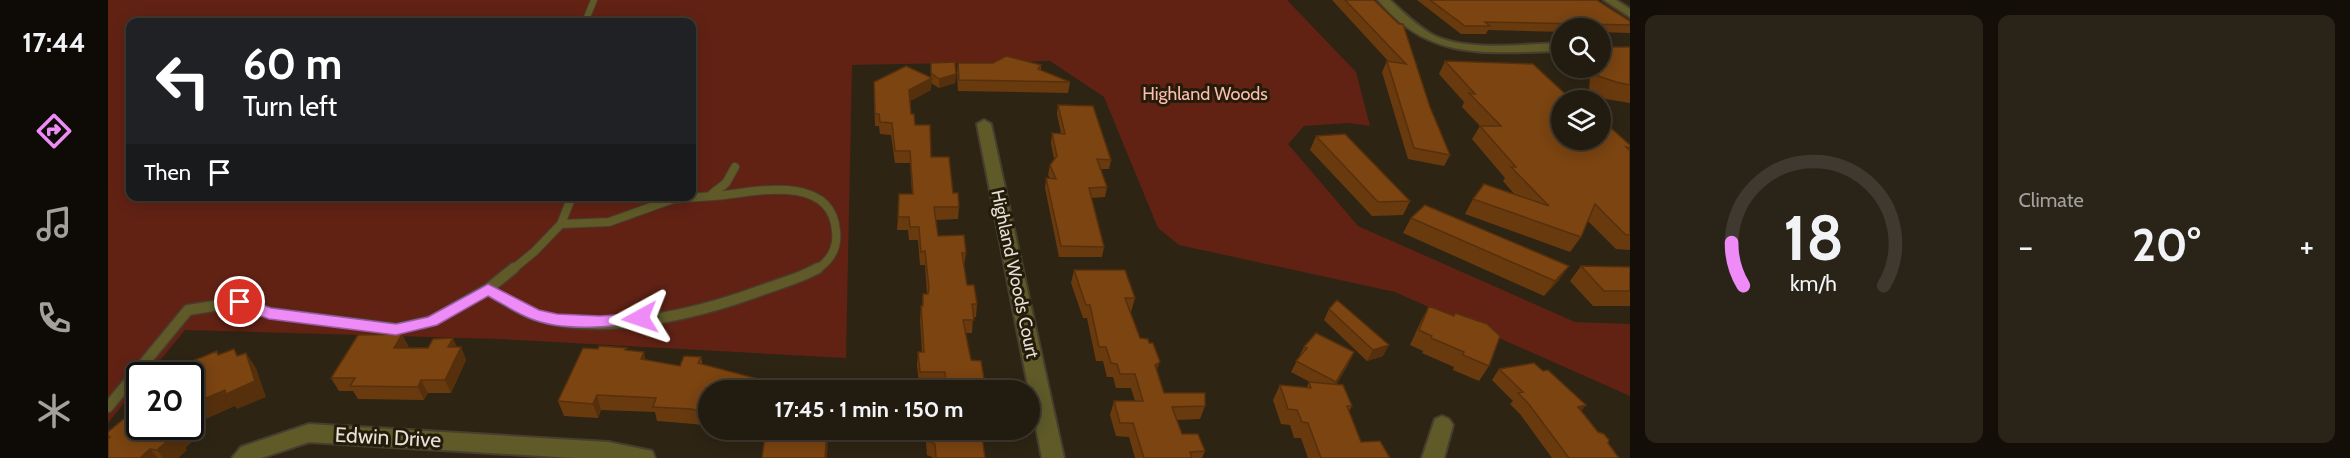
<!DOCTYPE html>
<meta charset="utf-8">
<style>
body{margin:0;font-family:Cabin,sans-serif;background:#2a2418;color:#f1f3f6;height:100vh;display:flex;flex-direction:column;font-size:22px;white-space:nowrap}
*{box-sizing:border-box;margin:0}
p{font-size:20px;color:#a2a19e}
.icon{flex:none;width:33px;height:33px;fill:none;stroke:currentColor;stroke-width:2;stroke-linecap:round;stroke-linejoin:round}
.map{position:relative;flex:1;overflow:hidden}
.details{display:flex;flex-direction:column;gap:15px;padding:15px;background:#130f08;width:720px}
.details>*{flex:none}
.banner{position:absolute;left:18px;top:18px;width:570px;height:183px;border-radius:12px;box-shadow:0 3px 15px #0003,0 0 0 2px #3f392f;background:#202124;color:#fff;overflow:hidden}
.fabs{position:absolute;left:1443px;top:18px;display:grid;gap:12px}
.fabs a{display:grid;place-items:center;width:60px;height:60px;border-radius:50%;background:#221b0f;box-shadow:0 3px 15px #0003,0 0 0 2px #3f392f;font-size:30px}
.speed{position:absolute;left:18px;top:362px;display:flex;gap:12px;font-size:30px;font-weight:700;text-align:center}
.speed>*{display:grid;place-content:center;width:78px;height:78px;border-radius:50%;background:#221b0f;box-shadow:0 3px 15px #0003,0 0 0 2px #3f392f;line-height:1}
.speed .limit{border:3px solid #111;border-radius:9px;background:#fff;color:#111}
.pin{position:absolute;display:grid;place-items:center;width:51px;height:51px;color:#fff;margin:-26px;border:3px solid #fff;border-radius:50%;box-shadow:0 2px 6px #0007}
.me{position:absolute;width:66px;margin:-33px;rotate:265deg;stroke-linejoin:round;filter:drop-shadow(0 0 4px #0008)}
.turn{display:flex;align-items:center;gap:21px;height:126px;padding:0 18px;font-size:27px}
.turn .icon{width:78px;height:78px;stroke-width:2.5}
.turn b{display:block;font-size:42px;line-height:51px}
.then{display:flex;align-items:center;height:57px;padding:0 18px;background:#0003;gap:12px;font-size:22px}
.big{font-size:45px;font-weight:800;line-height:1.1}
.details .tile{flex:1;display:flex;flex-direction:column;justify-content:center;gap:9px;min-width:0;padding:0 21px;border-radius:12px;background:#2a2418}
.details .dial{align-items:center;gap:0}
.dial svg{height:156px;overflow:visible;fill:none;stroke:#3f392f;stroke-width:7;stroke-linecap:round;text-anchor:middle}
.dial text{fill:#f1f3f6;stroke:none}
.heat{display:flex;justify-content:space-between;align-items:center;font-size:33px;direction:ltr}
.details .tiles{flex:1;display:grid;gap:15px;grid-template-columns:repeat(2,1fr)}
.trip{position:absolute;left:590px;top:380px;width:342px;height:60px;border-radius:30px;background:#221b0f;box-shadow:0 3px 15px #0003,0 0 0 2px #3f392f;font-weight:800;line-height:60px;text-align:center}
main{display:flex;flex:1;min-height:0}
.tabs{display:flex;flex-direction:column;width:108px;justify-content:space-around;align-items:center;background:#0e0b06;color:#a2a19e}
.tabs .icon{width:42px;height:42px}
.tabs .selected{color:#ee8bf7}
.tabs b{font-size:27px;color:#f1f3f6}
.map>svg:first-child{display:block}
</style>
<main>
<nav class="tabs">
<b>17:44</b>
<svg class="icon selected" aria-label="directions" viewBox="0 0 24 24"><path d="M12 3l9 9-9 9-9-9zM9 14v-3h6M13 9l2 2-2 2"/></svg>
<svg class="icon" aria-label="music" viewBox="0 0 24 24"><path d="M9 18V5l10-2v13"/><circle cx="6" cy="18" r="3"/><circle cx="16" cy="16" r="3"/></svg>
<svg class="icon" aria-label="phone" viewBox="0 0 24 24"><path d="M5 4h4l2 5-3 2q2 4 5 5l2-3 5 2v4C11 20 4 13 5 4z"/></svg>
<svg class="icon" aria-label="climate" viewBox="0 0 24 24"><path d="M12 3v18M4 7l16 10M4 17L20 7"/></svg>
</nav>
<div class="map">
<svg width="1522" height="458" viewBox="0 0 1522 458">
<rect width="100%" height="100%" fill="#2d2414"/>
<!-- green -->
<path fill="#612214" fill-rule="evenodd" d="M0,0h1179l69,72 14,54 -21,-3 -45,3 -16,18 70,82 217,96 55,2v72l-235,-104 -216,-47 -21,-17 -54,-131 -54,-36 -198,4 -6,293 -347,-19 -314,-9 -37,45h-8l-1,10 -31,38zM22,22h562v174h-562z"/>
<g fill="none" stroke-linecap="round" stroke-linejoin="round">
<defs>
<path id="service-far2" d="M477,22l9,-22"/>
<path id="service-far1" d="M604,194l14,-11 9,-16
M557,196l9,3c17,-2 34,-2 51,-4 36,-5 107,-19 111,36 2,17 -6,30 -20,39
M453,224l48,-2 64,-23
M404,270l22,-18 27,-28 11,-28"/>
<path id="service" d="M380,289c14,9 28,19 44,25 69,24 165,0 230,-24 19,-7 39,-12 56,-22
M0,407l80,-97 52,-8 29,11 127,16 36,-8 56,-32 26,-21"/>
<path id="minor" d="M1270,0h12c14,13 27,26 43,35 34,17 91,9 129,8v8c-73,1 -132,12 -184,-51z
M1496,0h12l14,9v8z
M876,120l7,4 73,334h-22l-65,-334z
M1334,416l7,3 4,6 -9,33h-22l13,-39z
M201,424l299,18 44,9 3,7h-81l-265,-16 -48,16h-29l9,-11z"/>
</defs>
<!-- service-far2 casing -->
<use href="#service-far2" stroke="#473e2f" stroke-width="8"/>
<!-- service-far1 casing -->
<use href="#service-far1" stroke="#473e2f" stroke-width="10"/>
<!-- service casing -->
<use href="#service" stroke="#473e2f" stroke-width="13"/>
<!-- minor casing -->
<use href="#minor" stroke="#473e2f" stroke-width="4"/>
<!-- service-far2 -->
<use href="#service-far2" stroke="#5f5a28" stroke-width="6"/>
<!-- service-far1 -->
<use href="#service-far1" stroke="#5f5a28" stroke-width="8"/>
<!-- service -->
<use href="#service" stroke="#5f5a28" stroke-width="10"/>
<!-- minor -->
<use href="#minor" fill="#5f5a28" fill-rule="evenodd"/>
</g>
<!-- wall -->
<path fill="#6a3a0f" d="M1224,0h42l56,107 20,48 -6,11 -36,-7 -26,-87 5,-11 2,1z
M1309,0h180l33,21v12l-30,-1v-4h-38v4l-74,-2 -2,4h-25z
M1493,47h29v56l-25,-4 -16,-7 1,-18 3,-5v-1h7z
M1337,61l157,68 28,16v105l-14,-1 -28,-28 -7,16 -11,15 -105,-38 8,-15 42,-4 -12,-14 2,-3 -33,-39 8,-13 -18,-19 2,-5 -25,-28z
M823,63l25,11 -1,9 -16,5 -8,-5v7l-21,11 1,13 4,11 16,32 22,36 6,14 -1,12 -22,1 2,16 28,17 -2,13 3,19 10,19 -1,13h-3l-1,16h-7l6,27 15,30h-42v-5h-25l-2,-20 1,-13h4l-2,-32 1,-14h1l1,-12h4l-2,-29h-5l-2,-25h-9l-1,-10h-11l1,-13 14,-23 -2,-31h-15l-4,-28 -11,-1 -1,-8h-4l-1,-44 57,-4z
M850,63l83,2v5l29,12 -2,11 -110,-2 -1,-18z
M950,105l53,55 -2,9h-8l6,18 -2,10 -14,1 13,49 -2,10h-43l-14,-69 1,-10h4l-2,-3 2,-10 4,-6 -3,-16 1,-10h9l-4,-19z
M1208,136l94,65 -7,14 -31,1 -62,-66z
M1303,218l148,62 -15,16 -141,-63z
M1473,266l49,1v39h-37l-23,-25z
M966,270l61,28 -4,14h-1l10,26 17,33 7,22 41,13 -5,13 -23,1 5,14 23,17 -3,7h-67l-6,-21 -13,-1 -6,-21 4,-14h21l-4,-13h-15l-3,-11h-6l-4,-16h-7l-9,-43h-4l-12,-35z
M1321,306l60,60 -10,15 -26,-11 1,-3 -32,-14 1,-2 -13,-6 11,-24z
M1221,309l54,47 -16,5 -43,-41z
M301,347l-1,1 53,-1 5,13 -15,33h-23l-4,7 -66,-1 -5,-8h-14l-8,-13z
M1196,347l45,16 -13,22 16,21 -3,5 12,31 29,16h-82l-7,-20h-7l-4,-13 -9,-1 -8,-24 7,-15 27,2 2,-5 3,1 -21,-11z
M519,351l19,9 34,6 21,-9 7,33v36l-14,-2 -37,-3 -2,-9 -54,-2 -3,8 -34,-2 -6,-15z
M1391,369l44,2 43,34 -5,6 38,47h-67l-32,-44 -10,-10 3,-3 -21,-21z
M32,426h41l12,15 -8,7 2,2 -9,8h-70v-26z
M613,429h106l1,13 -63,-4z
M823,429h59l-1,6h-7l3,23h-51l-7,-3 -1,-11 1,-13z"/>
<!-- shaded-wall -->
<path fill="#56300c" d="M848,74l-1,9 -16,5v-9z
M824,78l-1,12 -22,12v-12z
M1461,266l-10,14 -15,16 11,-15z
M294,334l7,13 -8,14 -7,-13z
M345,338l6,13 2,-4 5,13 -15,33 -6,-13 3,-33z
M1281,345l-6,11 -16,5 6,-11z
M536,352l3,14 -6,-7z
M1246,352l-5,11 -18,30 5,-11z
M138,353l10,15 10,29 -29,12 -2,-3 -38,17 -7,-8v-10l35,-15z
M1052,362l-5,14v-11z
M313,380l7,13 -4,7 -6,-13z
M489,395l4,15 -3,8 -5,-14z
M1478,405l-8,11v-9z
M72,426h1l12,15 -8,7 2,2 -9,8h-15l-6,-8 14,-16z
M719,429l1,13 -1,16h-2z
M42,449l8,9h-18z"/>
<!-- building -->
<path fill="#7b4411" stroke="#56300c" stroke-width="1.5" d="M1237,0h29l25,24h4l27,83 20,48 -36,-7 -27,-87 19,3z
M1322,0h167l33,21v4l-145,-3 5,4h-25z
M1493,47h29v38l-14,-3 -18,-6 1,-8h1v-10h4z
M898,56l35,9 -3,4 32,13 -111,-2 -1,-17h35z
M1337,61l88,3 39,36h-10v40h38v-12l2,1h10l18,16v3l-4,-1 4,4v84h-4l-31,-31 -14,33 -108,-38 11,-15 65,22 -38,-39h5l-36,-41h21l-32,-33 6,1z
M847,62l1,12 -17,5 -8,-6v-10z
M798,66l26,12 -23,12 2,24h3l1,11h15l1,32h18l4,36h5l1,14h-25l4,29 26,-1 2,18h-4l5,32h7l3,19h-5l2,16h-11l8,40 10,1 5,29h-39l-2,-18h-25l-2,-20h6l-3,-46h2v-12h5l1,-6 -4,-37 -4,1 -2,-25h-9l-1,-10h-11l1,-23h14l-3,-43h-15l-3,-28 -12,-1 -1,-8h-4l-1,-32z
M950,105l35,1 18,54 -14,-1 10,28 -18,1 15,59 -43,-1 -15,-68 10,1 -6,-14 7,-9 -5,-23 13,1z
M1237,134l65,67 -32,1 -62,-66z
M1317,205l144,61 -14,15 -144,-63z
M1473,266l49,1v24h-26z
M966,270h51l10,28h-10l15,40 8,1 1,4h4l7,19 -5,3 9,28h41v13l-33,1 10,27h16l7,17 -15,1 2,6h-48l-11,-35h-13l-6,-22h29l-8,-27h-15l-3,-10 -6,-1 -5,-16h-7l-9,-42h-4z
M1229,300l52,45 -16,5 -44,-41z
M1321,306l25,10 1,-3 32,11 13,12 -11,30 -26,-11 1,-3 -33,-14 1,-2 -13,-6z
M1208,333l38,19 -18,30 -40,-21 11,-13 -3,-1z
M294,334l-8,14h34l5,-9 20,-1 -5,9h13l-16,33h-24l-3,7 -68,-1 5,-8h-24l27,-43z
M491,346l28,2 -2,2 19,2 -3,7 39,7 4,-10 17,1 -3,6 79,21 -1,2 8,3 -1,1h-75v23l-17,-4 -38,-2 3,-9 -59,-3 -4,9 -35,-3 25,-53 15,1z
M126,349l3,7 9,-3 9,28 -29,13 -1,-4 -35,15v-30h-13l-1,-3 15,-6 -1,-4 27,-11 1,4z
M1426,363l9,8 5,-1 38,35 -8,2 20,25 6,2 5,6 -1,3 11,15h-50l-41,-55 -10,-10 5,-1 -24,-23z
M1201,382l34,3 9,21h-5l14,36 19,-1 10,17h-69l-13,-35 -6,-1 -5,-12 -9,-1 -8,-24 31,3z
M24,412l8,2v12h40l-9,8 3,1 -17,15 -7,-1 -10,9h-32v-19l2,-2 -2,-1v-4z
M658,429h61l-2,29h-63z
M824,429h49l4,29h-49l-1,-14 -7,-3 -1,-10z"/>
<!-- route -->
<path fill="#ee8bf7" stroke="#9b5aa1" stroke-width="1.5" d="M380,284l51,26 18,4 43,2 40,-3 6,1 2,4 -2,4 -6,1c-34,4 -78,9 -111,-5 -14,-6 -28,-15 -41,-22l-51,29 -41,10 -127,-16 -34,-13 -3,-4 8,-5 31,11 125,16 32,-7z"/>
<g text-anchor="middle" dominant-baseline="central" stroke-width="6" stroke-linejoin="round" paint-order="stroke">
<!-- park labels -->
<g font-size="18" fill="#fdbeaf" stroke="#241b0b">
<text x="1097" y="94">Highland Woods</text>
</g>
<!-- street labels -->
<g font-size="18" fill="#e7e1d7" stroke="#241b0b">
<text transform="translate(907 274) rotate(78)">Highland Woods Court</text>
</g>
<!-- near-street labels -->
<g font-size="21" fill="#e7e1d7" stroke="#241b0b">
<text transform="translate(280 437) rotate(3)">Edwin Drive</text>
</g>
</g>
</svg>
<div class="fabs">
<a><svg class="icon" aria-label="search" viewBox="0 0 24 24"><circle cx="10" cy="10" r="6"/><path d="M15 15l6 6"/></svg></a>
<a><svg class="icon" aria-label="layers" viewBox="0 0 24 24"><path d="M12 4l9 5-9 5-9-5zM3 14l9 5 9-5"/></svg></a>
</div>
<div class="speed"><div class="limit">20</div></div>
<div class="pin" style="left:132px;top:302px;background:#d93025"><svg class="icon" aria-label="arrive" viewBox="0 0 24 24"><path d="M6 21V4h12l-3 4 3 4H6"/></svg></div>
<svg class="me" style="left:532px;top:318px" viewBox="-20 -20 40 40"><path d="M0-17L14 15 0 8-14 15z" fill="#ee8bf7" stroke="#fff" stroke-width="4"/></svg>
<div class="trip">17:45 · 1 min · 150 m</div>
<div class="banner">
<div class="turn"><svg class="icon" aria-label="left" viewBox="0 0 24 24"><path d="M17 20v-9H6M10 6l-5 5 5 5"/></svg><div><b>60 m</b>Turn left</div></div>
<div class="then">Then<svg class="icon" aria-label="arrive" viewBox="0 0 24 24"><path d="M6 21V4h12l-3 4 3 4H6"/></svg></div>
</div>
</div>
<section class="details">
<div class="tiles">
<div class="tile dial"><svg viewBox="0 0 100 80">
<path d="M14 69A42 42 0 1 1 86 69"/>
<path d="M14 69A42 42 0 0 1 8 47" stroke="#ee8bf7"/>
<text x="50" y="56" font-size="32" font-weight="700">18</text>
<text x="50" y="72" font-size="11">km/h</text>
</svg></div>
<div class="tile"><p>Climate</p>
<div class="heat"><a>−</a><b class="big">20°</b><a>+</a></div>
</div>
</div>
</section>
</main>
